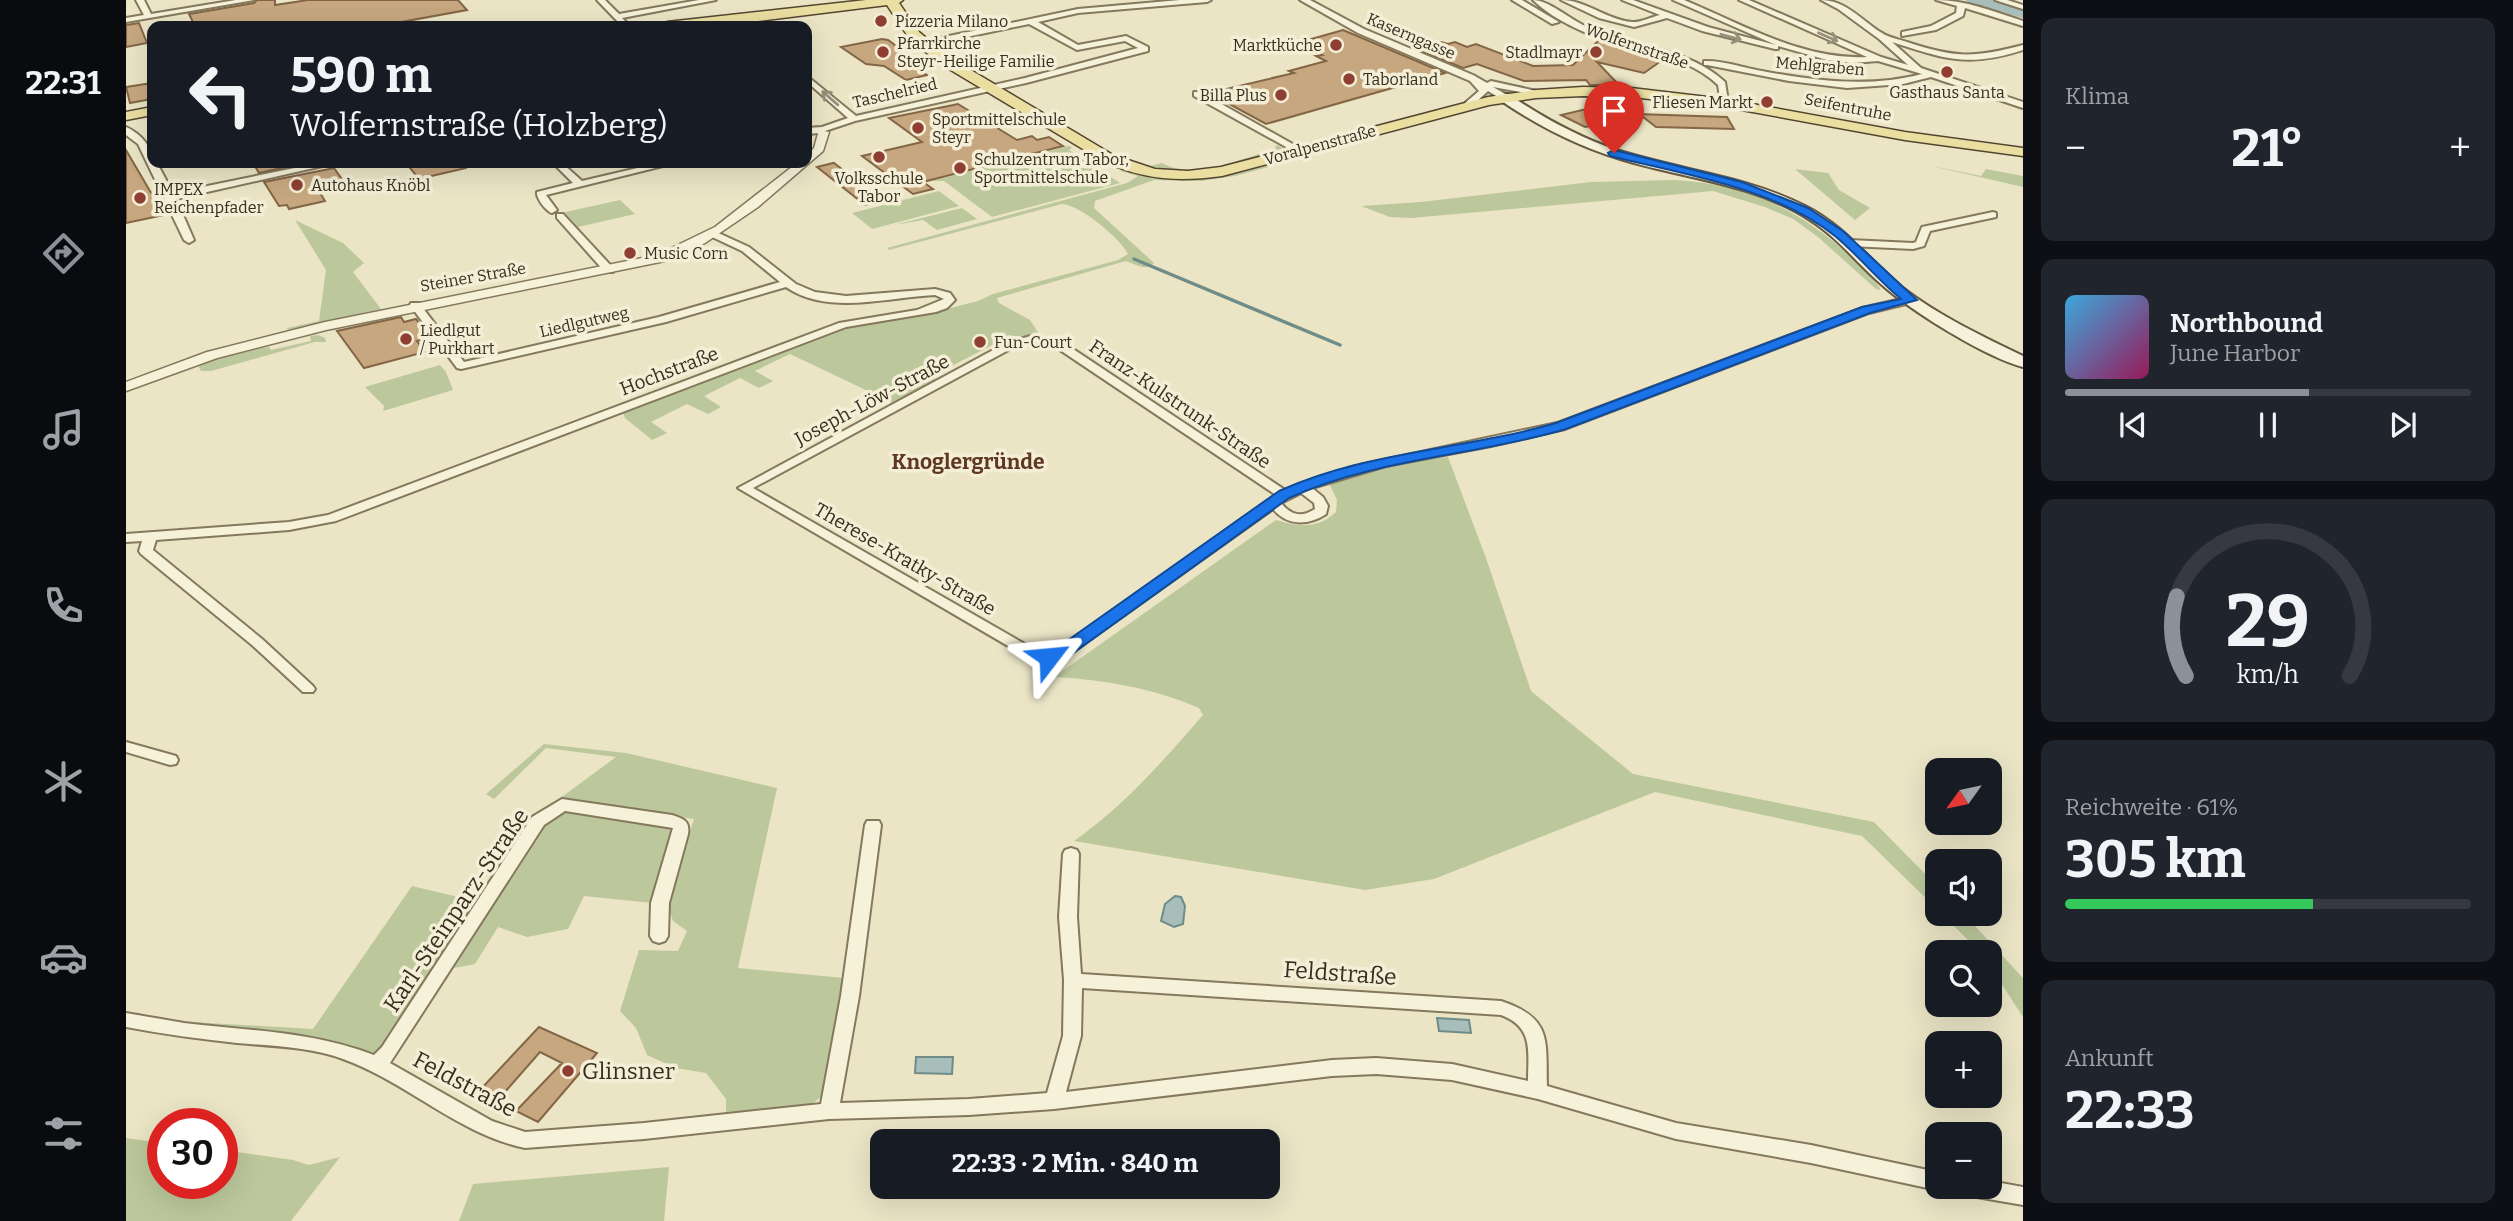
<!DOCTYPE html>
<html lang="de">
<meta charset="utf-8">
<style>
body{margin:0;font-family:Bitter,serif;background:#20242c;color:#f1f3f6;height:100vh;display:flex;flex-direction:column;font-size:26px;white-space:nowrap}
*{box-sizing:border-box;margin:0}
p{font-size:23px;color:#9ea1a6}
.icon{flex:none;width:38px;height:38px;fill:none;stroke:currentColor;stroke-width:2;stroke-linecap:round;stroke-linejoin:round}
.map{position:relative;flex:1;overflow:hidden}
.details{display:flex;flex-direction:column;gap:18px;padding:18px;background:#0d0f14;width:490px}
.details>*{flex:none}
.top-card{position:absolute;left:21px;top:21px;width:665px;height:147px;border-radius:14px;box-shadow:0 7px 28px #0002;background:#171b24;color:#f1f3f6;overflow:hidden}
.needle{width:46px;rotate:237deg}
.tools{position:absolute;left:1799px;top:758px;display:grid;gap:14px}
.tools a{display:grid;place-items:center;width:77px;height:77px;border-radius:14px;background:#171b24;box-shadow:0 7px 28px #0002;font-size:35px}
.speed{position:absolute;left:21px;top:1108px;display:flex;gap:14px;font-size:35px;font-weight:700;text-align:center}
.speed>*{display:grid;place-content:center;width:91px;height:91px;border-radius:50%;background:#171b24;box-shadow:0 7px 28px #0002;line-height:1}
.speed .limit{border:10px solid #d22;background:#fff;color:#111}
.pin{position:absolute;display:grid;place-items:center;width:60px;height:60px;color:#fff;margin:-72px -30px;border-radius:50% 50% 50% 0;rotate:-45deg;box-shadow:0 0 7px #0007}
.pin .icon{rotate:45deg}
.me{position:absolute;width:77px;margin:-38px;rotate:61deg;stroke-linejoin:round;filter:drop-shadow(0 0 5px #0008)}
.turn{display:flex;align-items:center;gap:24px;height:147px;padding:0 28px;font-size:32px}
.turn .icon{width:91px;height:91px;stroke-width:2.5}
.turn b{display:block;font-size:49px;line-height:60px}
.big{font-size:52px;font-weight:700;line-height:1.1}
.details .widget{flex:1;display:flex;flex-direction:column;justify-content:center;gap:10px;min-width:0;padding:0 24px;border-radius:14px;background:#20242c}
.details .dial{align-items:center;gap:0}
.dial svg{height:182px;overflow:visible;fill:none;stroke:#363941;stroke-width:7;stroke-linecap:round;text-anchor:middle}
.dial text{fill:#f1f3f6;stroke:none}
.song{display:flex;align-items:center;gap:21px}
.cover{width:84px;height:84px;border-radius:10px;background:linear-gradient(135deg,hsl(200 70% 55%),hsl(330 70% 35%))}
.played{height:7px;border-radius:4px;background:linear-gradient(90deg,#8c9099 60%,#363941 60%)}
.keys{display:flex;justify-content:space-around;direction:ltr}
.heat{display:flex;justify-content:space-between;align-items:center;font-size:38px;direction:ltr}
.charge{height:10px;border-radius:5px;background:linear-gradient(90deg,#34c759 61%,#363941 0)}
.trip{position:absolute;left:744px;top:1129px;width:410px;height:70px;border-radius:14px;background:#171b24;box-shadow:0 7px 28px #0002;font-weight:700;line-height:70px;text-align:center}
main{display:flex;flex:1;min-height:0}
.tabs{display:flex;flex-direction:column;width:126px;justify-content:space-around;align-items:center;background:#090b0e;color:#9ea1a6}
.tabs .icon{width:49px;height:49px}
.tabs .current{color:#8c9099}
.tabs b{font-size:32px;color:#f1f3f6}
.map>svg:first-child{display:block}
</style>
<main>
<nav class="tabs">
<b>22:31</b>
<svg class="icon current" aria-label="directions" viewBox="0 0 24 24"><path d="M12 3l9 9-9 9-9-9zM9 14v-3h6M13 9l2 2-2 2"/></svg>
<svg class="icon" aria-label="music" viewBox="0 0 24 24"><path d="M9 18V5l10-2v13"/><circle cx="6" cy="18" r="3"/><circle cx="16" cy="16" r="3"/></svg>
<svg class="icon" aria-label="phone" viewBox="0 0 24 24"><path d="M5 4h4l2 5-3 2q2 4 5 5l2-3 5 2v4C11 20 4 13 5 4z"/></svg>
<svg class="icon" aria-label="climate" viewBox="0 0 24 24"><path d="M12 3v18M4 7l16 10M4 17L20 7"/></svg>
<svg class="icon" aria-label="car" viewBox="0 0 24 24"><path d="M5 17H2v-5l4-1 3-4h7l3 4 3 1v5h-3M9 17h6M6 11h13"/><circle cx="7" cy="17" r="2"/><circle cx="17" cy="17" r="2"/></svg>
<svg class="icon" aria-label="filters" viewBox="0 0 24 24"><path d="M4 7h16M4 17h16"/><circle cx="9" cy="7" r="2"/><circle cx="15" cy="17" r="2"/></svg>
</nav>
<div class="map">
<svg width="1897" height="1221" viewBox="0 0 1897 1221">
<rect width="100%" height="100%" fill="#ebe5c6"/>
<!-- green -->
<path fill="#bcc89b" d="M1151,145l25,13 -67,18 -34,5 -47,-1 -59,21 -1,7 60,55c-7,9 -19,1 -28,-2l-129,37 2,5 31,17 11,17h-33l-74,38 1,5 -42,23 -103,-49 -35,17 18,10 -14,7 -19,-10 -36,18 17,11 -13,7 -21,-10 -36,18 16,11 -15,7 -27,-22 -2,-5 8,-5 219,-83 81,-12 47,-12 15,-7 125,-34 10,-6c-8,-16 -48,-49 -66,-50l-173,46 -2,-2 240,-65 11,-7 -18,-5 14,-10 16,5 12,-3c30,18 80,-5 111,-13z
M943,146l3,2 -3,2 51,33 -128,34 -48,-36h-12z
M1801,165l54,11 5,-7 37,7v11z
M1669,169l33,4 11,17 31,18 -15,12z
M1547,180c72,3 132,31 183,82 8,9 19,17 25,28l-5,-1 -58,-52 -25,-18 -28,-12 -52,-16 -302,27 -21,-1 -29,-11 60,-4 170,-20z
M813,191l20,15 -87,23 -20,-16z
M494,200l15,14 -57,13 32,37 -2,1 -47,-52z
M836,208l15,11 -40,11 -14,-10 -29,5z
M169,220l48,23 21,20 -11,9 28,37 -93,21 -1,-2 32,-7 7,-51z
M192,335l7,3 1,4h-11l-104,29h-10l-3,-6 38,-13 33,-5 2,3 40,-9 -1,-5z
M314,365l6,7 7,18 -70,21 1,-5 -19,-19z
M1322,457l38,101 45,133 102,83 241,48 63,64v23l-75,-73 -207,-44 -221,87 -69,11 -291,-49c50,-35 89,-80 129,-126l-4,-7c-46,-20 -94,-28 -145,-31l222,-157c23,7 42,9 60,-8l1,-12 -7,-15c26,-22 85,-24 118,-28z
M418,744l82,9 151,35 -39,180 106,10 -18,115 -18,14 -82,5v-13l-20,-26 -30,-5 -29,-13 -11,-27 -16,-17 19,-61 39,1 9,-20 -14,-10 -6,-18 27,-84 -135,-20 57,-42 -70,-9 -52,51 -8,-5z
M444,811l95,15 10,9 -23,68 -68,-7 -16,33 -41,8 -29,-10 -23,37 -21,4 85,-138 12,-12z
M286,886l63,15 -97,153 -76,-19 -111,-13 122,7z
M1816,914h22l59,64v39l-33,-51v-14h-10z
M0,1138l37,5v40h59v-33l71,10 16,5 31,-8 -49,64h-165z
M543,1167l-5,54h-205l14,-37z"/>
<!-- water -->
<path fill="#a7bebb" stroke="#6f8c89" stroke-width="2" d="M1049,896l6,1 4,9 -2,18 -9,3 -13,-6 4,-17z
M1311,1018l32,2 2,13 -32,-2z
M790,1057h37l-1,17 -37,-1z"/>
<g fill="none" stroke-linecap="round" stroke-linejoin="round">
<!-- stream -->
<path stroke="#6f8c89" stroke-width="3.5" d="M1008,259l206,86"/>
<!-- river -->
<path fill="#a7bebb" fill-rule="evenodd" d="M1840,0h26l31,8v10l-54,-15z"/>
</g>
<!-- building -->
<path fill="#c6a77f" stroke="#826645" stroke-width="2" d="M131,0h18v5l33,-5h150l9,10 -71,13 3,3h-204l-6,-12 65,-11z
M13,23l8,20 -21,4v-22z
M1217,30l102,43 -179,51 -57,-31 85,-20 -5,-2 37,-10 -10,-5 6,-1 -25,-12z
M756,39l6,1 22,16 -3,6 20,13 -21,5 -22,-14 -18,-2 -25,-17z
M1473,40l65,19 -20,14 -47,-11 22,23h-29l-4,-5 -62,1 -47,-17 -14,4 -46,-19 24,-7 7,2 7,-2 12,5 9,-3 57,22 40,-1z
M26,83v16l-22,4 -4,-16z
M832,104l59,36 15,-4 5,4 12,-3 14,9 -140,36 10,7 -20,5 -51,-38 60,-14 -33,-24z
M1469,107l12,6 120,4 7,12 -78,-2 -13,-10 -45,12 -7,-3 -6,1 -24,-12z
M0,150l38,65 -38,8z
M127,163h47v1l-41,9z
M280,163h59l1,5 -47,11z
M707,163h1l49,38 -18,4 -48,-38z
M208,168l10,14 -27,6 8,13 -36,8 -2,-4 -8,1 -15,-24z
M275,317l3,5 12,-3 14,18 -13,4 8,11 -61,16 -27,-37z
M413,1027l58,26 -59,69 -22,-11 46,-48 -22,-11 -43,49 -18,-10z"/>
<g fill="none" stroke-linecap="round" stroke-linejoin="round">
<defs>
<path id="minor" d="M10,0h8l7,14 85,-14h18l-128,22v-4l18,-3z
M471,0h8l14,14 80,-14h17l-94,18 8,8h-8z
M1054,0h31l-4,2 -129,11 -40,9 40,23 48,-9 22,11v4l-122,32 -171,38 -36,12 -12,1v-6l15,-1 26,-9 -41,-36v-6l49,40 169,-38 113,-30 -13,-7 -48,9 -48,-26 -96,20h-3v-4l148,-31z
M1174,0h10l54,29 109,46 14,8 4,-2 55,12 -4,3 -49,-9 14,8v4h-6l-13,-8 -17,16h-6v-4l14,-12 -9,-10 -112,-48z
M1386,0h10l37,22 -7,2z
M1407,0c15,0 37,19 52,26 46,21 103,21 140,56l3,19 -7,2 -3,-18c-26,-25 -60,-30 -94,-39 -31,-9 -67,-23 -91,-46z
M1435,0c25,0 46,20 71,22 8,1 19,-5 28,-7l-38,-15h11l75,27 68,18 -103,-45h11c58,24 118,60 183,57l-128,-57h10l132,57 27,8 -29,-26 -41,-30 -17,-9c25,0 41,21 61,33 7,5 17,6 25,9 48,16 67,16 116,3v5c-55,18 -78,9 -131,-8l29,26 102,34v6l-92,-31 -28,7 -56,4 -58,-7 -82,-16h-3v-4c19,-1 40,7 58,10 54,10 107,17 160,3l-44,-13 -25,2 -26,-3 -49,-14v3h-3l-73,-18 -35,-13 -33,9 -35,-9z
M1810,0c30,0 59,12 87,21v5l-58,-18 -2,8 -27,14 -34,6v-4l29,-6 25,-13 1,-7z
M1869,0h12l16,5v4z
M1068,92h6l105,59 -8,2 -103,-57z
M0,127c15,7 26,19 26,36h5l16,30 146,-30h17l-160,36 18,41 -5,3 -5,-3 -46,-96 -12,-9z
M427,163h9l20,18 77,-18h16l-129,32 11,15 -5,3c-6,-2 -16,-15 -15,-21l36,-9z
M1867,212l3,1v4l-66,14 -6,15 -11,3 -63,-3 -5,-3 5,-3 63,3 3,-1 6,-15z
M431,214h6l50,54v4h-8l-48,-54z
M588,231l35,16 47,37 19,8 31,4 89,-7 15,4 5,7 -8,8 -11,4 -90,15 -510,194 -47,9 -133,10 -3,10 109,89 51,47 2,3 -2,3h-10l-51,-47 -111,-91 -2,-3 3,-10 -16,1v-8l163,-12 39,-7 511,-192 78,-13 27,-11 -9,-4c-47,2 -107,21 -149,-8l-120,35 -205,47 -4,-1 -47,-63 1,-2h8l45,59 195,-45 121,-35 -38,-31 -32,-15 -1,-2z
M1784,297l5,3 -1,2 -45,11 -304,116 -74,17 -105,20 -74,22 11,9 5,9 -2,8c-18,12 -39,12 -53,-5l-205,146 -19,7 -29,-9 -282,-165 270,-146 23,-6 30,5 224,149 66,-23 206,-44 305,-115zM905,342l23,4 222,149 -218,154 -10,3 -18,-5 -277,-159 263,-142zM1175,493l13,10 1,6c-14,9 -24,6 -34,-6z
M0,742l50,14 2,4 -2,4 -6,1 -44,-13z
M436,799l110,16c12,4 18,6 16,19l-19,69 -1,33 -3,5 -6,2 -6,-2 -3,-5 1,-33 22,-75 -108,-17 -21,14 -154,238 102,58 33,11 119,-9 177,-19 20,-108 24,-171 2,-4h12l2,4 -22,171 -19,107 129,-4 78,-6 16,-57 1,-56 -5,-63 4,-63 2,-4 6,-2 6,2 2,4 -2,63 4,57 420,27c51,17 45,38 46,85l129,37 135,22 126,27v14h7l-7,4 -126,-27 -135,-24 -138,-40 -86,-19 -76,-6 -44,2 -278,33 -85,6 -140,4 -185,20 -119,9c-67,-14 -118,-66 -182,-89 -32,-12 -71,-13 -106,-16 -37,-4 -74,-9 -111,-16v-14c19,3 39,7 58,10 65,8 128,8 190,32l8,-8 150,-230zM956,988l419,27c33,12 27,37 27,66l-76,-17 -76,-6 -44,2 -266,32 15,-56z
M1864,1181l33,6v18l-58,-10 -7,-3 -3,-6h35z"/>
<path id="tertiary" d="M693,130l10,2 -6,19 -65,56 -53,36 -40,18 -339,69 -109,28 -91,33v-9l81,-30 118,-30 332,-67 58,-28 82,-64h10v-8l7,-7z"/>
<path id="secondary" d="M1374,94h8c34,23 70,43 109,56 62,20 129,26 188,56 39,19 65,55 98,82 36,28 79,48 120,68v11c-38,-10 -112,-56 -142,-83 -24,-21 -44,-47 -71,-64 -52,-34 -118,-41 -176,-57 -49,-13 -93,-35 -134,-63z"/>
<path id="primary" d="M740,0h37l-4,3 20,29 30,25 164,98 42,14 33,2 33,-4 267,-70 48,-7 47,-3 48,1 94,11 180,33 118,16v8l-118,-16 -180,-33 -94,-10 -48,-1 -47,2 -47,7 -267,71c-43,6 -79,4 -119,-15l-164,-98 -30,-25 -22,-33 -169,21h-57l6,-4z
M26,107v8l-26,5v-8z"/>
</defs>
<!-- minor casing -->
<use href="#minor" stroke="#84785d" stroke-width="4"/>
<!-- tertiary casing -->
<use href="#tertiary" stroke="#84785d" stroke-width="3"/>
<!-- secondary casing -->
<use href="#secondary" stroke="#665940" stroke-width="4"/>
<!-- primary casing -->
<use href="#primary" stroke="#534631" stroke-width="3"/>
<!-- minor -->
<use href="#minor" fill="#f6f1d9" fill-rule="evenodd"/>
<!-- tertiary -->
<use href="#tertiary" fill="#f6f1d9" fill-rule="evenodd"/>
<!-- secondary -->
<use href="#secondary" fill="#f6f1d9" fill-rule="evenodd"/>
<!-- primary -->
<use href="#primary" fill="#eadea1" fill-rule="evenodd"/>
</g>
<!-- one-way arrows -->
<defs><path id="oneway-shaft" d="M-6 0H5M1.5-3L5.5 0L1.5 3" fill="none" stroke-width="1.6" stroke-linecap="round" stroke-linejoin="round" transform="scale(1.75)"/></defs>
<g stroke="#96907c">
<use href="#oneway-shaft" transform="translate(1605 37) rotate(15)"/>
<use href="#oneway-shaft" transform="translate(1702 37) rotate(24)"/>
<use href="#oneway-shaft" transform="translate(704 98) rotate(-139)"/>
</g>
<!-- route -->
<path fill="#1a73e8" stroke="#114b97" stroke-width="2" d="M1488,150l128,32 66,26 35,23 74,69 -47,13 -304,116c-91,27 -189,29 -277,69l-220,158 -20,7 -6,-2 -2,-4 16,-9 222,-157c88,-40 185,-41 277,-68l306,-116 39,-8c-24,-20 -43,-44 -66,-63 -59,-48 -152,-62 -225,-80l-2,-3z"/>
<!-- markers -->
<g fill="#8e3f32" stroke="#f3eed5" stroke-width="2.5">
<circle cx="755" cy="21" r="7"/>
<circle cx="1210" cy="45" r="7"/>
<circle cx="757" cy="52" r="7"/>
<circle cx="1470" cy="52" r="7"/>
<circle cx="1821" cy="72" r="7"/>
<circle cx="1223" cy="79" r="7"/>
<circle cx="1155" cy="95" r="7"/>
<circle cx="1641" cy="102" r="7"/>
<circle cx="792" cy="128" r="7"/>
<circle cx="753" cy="157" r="7"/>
<circle cx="834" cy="168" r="7"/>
<circle cx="171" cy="185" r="7"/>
<circle cx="14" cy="198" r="7"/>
<circle cx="504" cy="253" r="7"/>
<circle cx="280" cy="339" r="7"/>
<circle cx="854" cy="342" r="7"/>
<circle cx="442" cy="1071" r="7"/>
</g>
<g text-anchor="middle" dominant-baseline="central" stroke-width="7" stroke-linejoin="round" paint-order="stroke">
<!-- far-poi labels -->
<g font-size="16" fill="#362e20" stroke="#f3eed5" text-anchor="start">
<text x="769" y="21">Pizzeria Milano</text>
<text x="771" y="43">Pfarrkirche<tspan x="771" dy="18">Steyr-Heilige Familie</tspan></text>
<text x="1196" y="45" text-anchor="end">Marktküche</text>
<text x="1456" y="52" text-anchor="end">Stadlmayr</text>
<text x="1237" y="79">Taborland</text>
<text x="1821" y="92" text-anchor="middle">Gasthaus Santa</text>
<text x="1141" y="95" text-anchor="end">Billa Plus</text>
<text x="1627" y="102" text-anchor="end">Fliesen Markt</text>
<text x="806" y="119">Sportmittelschule<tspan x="806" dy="18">Steyr</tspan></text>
<text x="848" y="159">Schulzentrum Tabor,<tspan x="848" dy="18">Sportmittelschule</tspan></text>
<text x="753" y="178" text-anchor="middle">Volksschule<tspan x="753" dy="18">Tabor</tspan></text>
<text x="185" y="185">Autohaus Knöbl</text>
<text x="28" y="189">IMPEX<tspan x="28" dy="18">Reichenpfader</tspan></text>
<text x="518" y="253">Music Corn</text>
<text x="294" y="330">Liedlgut<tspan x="294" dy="18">/ Purkhart</tspan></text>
<text x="868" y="342">Fun-Court</text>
</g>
<!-- far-street labels -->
<g font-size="16" fill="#362e20" stroke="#f3eed5">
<text transform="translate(1285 36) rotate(23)">Kaserngasse</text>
<text transform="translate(1511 46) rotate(19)">Wolfernstraße</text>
<text transform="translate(1694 66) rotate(5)">Mehlgraben</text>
<text transform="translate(769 93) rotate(-13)">Taschelried</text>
<text transform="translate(1722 107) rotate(11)">Seifentruhe</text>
<text transform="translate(1194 145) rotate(-15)">Voralpenstraße</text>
<text transform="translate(347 277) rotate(-10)">Steiner Straße</text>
<text transform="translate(458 322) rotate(-13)">Liedlgutweg</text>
</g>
<!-- street labels -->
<g font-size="19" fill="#362e20" stroke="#f3eed5">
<text transform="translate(543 371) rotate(-21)">Hochstraße</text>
<text transform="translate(746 400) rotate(-28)">Joseph-Löw-Straße</text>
<text transform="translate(1054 404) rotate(34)">Franz-Kulstrunk-Straße</text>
<text transform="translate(779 559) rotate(30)">Therese-Kratky-Straße</text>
</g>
<!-- neighbourhood labels -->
<g font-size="21" font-weight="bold" fill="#5f3823" stroke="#f3eed5">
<text x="842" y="462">Knoglergründe</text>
</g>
<!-- near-street labels -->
<g font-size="23" fill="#362e20" stroke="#f3eed5">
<text transform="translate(330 910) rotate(-56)">Karl-Steinparz-Straße</text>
<text transform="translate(1214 973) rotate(4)">Feldstraße</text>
<text transform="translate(339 1084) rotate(28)">Feldstraße</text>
</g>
<!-- near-poi labels -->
<g font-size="23" fill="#362e20" stroke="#f3eed5" text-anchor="start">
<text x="456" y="1071">Glinsner</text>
</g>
</g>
</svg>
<div class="tools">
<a><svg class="needle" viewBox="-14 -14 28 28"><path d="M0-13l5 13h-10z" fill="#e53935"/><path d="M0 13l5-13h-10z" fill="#9ea1a6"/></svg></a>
<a><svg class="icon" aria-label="sound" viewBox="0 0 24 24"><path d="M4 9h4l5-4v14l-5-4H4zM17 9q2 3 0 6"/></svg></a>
<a><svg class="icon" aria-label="search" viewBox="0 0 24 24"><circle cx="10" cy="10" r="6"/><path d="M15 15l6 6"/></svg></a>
<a>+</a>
<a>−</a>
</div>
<div class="speed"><div class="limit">30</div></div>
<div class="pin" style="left:1488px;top:153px;background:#d93025"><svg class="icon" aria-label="arrive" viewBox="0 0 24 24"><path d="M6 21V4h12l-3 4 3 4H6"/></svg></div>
<svg class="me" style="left:923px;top:657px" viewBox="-20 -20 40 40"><path d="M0-17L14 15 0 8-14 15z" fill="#1a73e8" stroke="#fff" stroke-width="4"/></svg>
<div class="trip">22:33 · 2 Min. · 840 m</div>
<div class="top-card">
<div class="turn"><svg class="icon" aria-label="left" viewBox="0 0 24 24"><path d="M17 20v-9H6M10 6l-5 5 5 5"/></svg><div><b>590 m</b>Wolfernstraße (Holzberg)</div></div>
</div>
</div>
<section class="details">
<div class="widget"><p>Klima</p>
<div class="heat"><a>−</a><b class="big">21°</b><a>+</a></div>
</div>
<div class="widget">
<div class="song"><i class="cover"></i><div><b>Northbound</b><p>June Harbor</p></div></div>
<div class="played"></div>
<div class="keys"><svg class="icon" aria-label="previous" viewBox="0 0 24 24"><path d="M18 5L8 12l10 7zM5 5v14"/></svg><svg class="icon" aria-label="pause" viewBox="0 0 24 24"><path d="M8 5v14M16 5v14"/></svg><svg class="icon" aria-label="next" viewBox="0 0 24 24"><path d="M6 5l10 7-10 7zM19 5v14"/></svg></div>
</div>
<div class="widget dial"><svg viewBox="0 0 100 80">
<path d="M14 69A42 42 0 1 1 86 69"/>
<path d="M14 69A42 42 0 0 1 10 34" stroke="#8c9099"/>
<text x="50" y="56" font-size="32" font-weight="700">29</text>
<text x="50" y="72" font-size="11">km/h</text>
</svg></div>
<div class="widget"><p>Reichweite · 61%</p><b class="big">305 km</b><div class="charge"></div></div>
<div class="widget"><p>Ankunft</p><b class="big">22:33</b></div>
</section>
</main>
